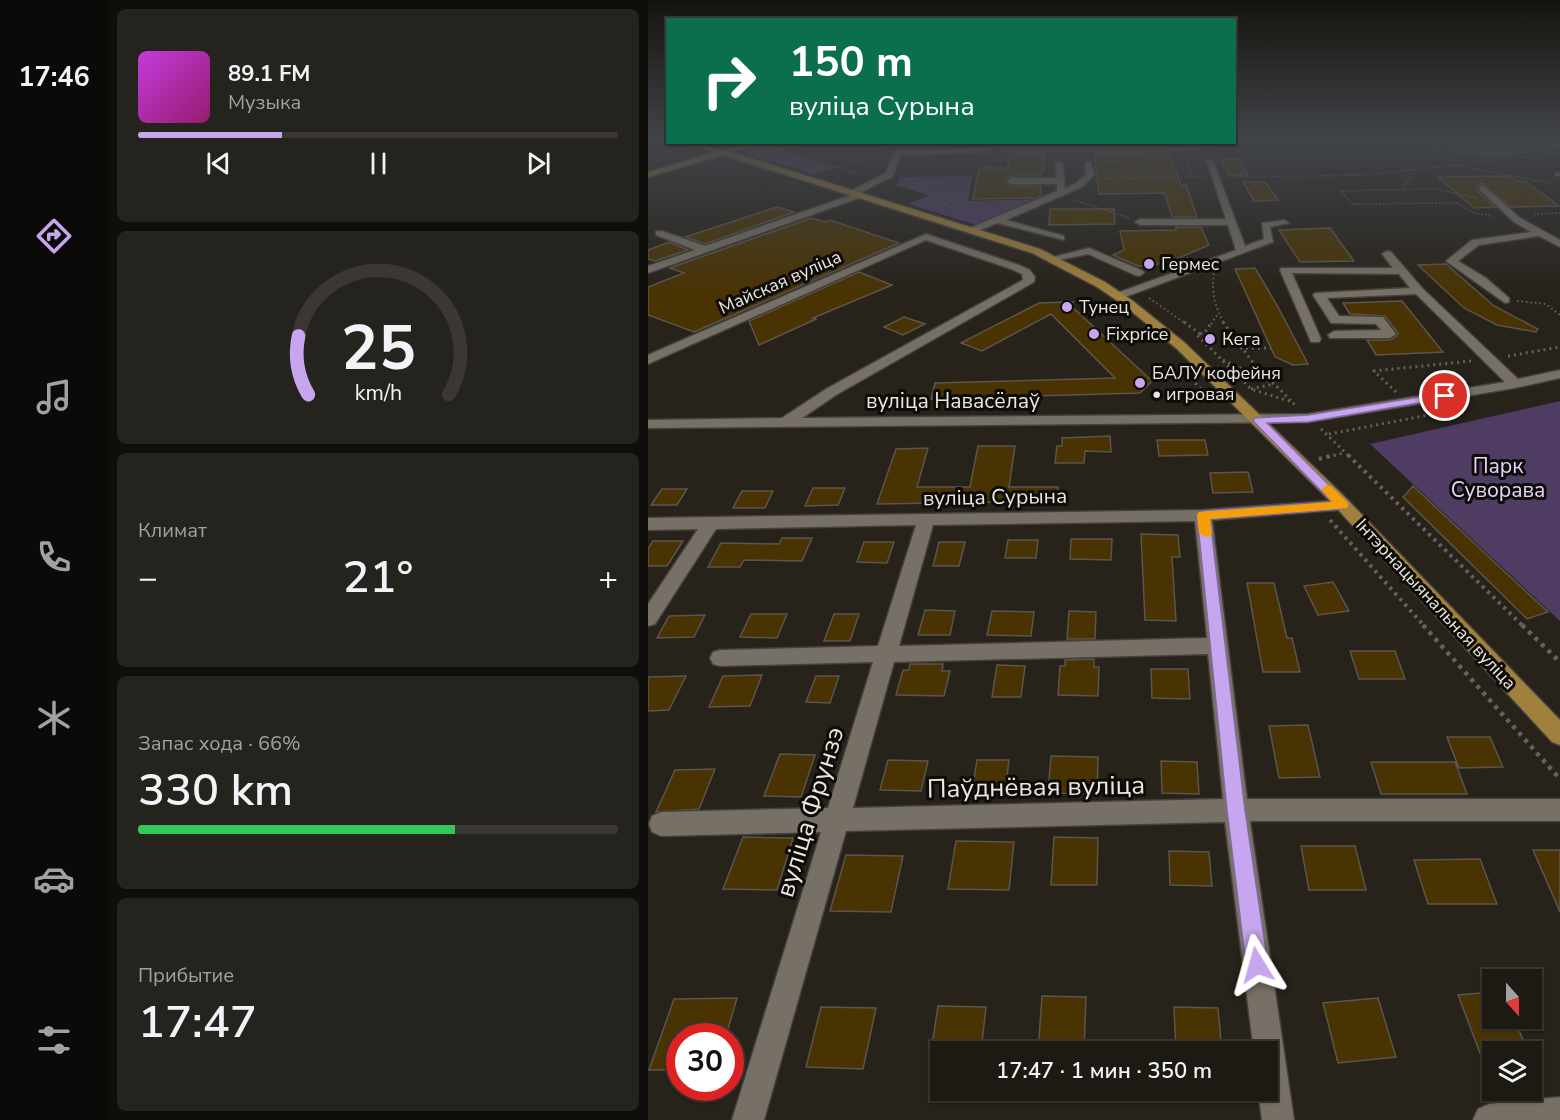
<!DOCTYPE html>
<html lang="ru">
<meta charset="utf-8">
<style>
body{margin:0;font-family:"Nunito Sans",sans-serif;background:#25231d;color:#f1f3f6;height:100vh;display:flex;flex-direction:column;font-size:22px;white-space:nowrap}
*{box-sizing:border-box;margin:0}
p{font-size:20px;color:#a0a1a0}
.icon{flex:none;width:33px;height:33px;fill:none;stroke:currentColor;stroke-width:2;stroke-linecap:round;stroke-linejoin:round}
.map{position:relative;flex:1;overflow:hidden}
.panel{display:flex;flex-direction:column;gap:9px;padding:9px;background:#100e0b;width:540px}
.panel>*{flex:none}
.guide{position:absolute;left:18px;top:18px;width:570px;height:126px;border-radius:0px;box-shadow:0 2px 4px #0004,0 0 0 2px #3b3834;background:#0b6e4f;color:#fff;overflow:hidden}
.needle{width:39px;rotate:159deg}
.fabs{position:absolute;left:834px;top:969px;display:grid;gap:12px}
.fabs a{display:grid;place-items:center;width:60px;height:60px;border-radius:0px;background:#1d1a14;box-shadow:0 2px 4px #0004,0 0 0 2px #3b3834;font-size:30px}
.speed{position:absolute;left:18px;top:1023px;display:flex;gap:12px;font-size:30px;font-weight:700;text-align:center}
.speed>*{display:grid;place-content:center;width:78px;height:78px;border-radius:50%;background:#1d1a14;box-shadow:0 2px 4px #0004,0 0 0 2px #3b3834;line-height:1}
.speed .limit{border:9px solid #d22;background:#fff;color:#111}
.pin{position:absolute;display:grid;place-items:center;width:51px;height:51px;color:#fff;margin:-26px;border:3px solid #fff;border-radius:50%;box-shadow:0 2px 6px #0007}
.me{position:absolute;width:66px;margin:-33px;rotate:352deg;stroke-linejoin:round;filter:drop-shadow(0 0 4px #0008)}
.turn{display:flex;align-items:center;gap:21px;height:126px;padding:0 24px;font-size:27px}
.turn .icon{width:78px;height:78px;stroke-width:2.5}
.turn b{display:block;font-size:42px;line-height:51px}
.big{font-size:45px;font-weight:600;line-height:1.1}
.panel .tile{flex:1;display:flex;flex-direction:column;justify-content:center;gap:9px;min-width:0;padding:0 21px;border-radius:9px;background:#25231d}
.panel .dial{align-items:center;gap:0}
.dial svg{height:156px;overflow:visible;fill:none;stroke:#3b3834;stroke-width:7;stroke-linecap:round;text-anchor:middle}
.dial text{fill:#f1f3f6;stroke:none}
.song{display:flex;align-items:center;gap:18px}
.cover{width:72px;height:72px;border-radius:9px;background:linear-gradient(135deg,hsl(290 70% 55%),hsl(320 70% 35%))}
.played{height:6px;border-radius:3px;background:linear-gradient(90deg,#c8a6ef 30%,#3b3834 30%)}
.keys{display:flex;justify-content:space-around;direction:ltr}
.heat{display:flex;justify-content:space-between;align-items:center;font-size:33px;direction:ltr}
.charge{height:9px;border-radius:4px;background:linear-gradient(90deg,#34c759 66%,#3b3834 0)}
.trip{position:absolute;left:282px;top:1041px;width:348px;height:60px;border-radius:0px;background:#1d1a14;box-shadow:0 2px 4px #0004,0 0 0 2px #3b3834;font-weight:600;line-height:60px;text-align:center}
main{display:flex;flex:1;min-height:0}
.dock{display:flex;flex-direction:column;width:108px;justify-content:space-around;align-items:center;background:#0c0a08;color:#a0a1a0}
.dock .icon{width:42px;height:42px}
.dock .on{color:#c8a6ef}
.dock b{font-size:27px;color:#f1f3f6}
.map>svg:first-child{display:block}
</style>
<main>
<nav class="dock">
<b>17:46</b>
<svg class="icon on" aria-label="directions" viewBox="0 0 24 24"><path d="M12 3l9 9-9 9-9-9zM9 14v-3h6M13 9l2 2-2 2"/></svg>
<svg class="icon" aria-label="music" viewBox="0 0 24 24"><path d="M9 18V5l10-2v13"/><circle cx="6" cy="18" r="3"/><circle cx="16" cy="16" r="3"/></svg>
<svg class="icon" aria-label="phone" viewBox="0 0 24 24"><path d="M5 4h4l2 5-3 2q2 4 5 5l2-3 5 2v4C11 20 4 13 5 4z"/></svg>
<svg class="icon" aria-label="climate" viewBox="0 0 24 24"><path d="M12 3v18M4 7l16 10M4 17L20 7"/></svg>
<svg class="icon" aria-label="car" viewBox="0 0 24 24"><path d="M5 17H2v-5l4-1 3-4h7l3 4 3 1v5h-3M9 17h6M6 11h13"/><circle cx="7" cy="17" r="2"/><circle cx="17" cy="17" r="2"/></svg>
<svg class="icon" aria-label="filters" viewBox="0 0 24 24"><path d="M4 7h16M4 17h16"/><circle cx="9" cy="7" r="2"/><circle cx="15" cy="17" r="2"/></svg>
</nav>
<section class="panel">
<div class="tile">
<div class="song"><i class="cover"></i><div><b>89.1 FM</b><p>Музыка</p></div></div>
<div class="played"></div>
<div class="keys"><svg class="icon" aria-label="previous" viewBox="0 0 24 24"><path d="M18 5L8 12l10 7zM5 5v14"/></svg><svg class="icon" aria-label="pause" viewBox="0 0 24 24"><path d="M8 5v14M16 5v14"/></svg><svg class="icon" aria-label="next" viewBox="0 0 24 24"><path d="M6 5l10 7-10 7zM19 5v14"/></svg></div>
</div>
<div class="tile dial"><svg viewBox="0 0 100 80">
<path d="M14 69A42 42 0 1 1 86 69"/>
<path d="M14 69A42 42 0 0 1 9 39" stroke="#c8a6ef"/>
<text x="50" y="56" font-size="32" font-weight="700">25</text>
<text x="50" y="72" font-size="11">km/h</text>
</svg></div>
<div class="tile"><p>Климат</p>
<div class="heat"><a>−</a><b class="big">21°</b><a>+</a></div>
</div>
<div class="tile"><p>Запас хода · 66%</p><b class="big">330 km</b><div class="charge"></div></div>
<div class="tile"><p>Прибытие</p><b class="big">17:47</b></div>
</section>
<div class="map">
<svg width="912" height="1120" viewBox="0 0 912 1120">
<rect width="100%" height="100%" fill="#27221a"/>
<!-- green -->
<path fill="#4f3c63" d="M791,138h39l-18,1 2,2 34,-3h64v10c-31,4 -83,17 -110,1v-5l11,-3h-18z
M124,142l37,1 -28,8 55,16 -25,8 -5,-4 -61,-17 2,-5z
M272,142h284v3l-11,6 -189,2v-5l-91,1 10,-4z
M324,176l-4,25 70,-2 -62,26 -68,-21 22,-9 -32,-10 2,-8z
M912,401v220l-190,-177z"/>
<!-- building -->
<path fill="#493303" stroke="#5b554c" stroke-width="1.5" d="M521,152l12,33 5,-1 11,33h-25l-7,-24 -66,1 -4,-39 2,-2z
M396,153v18h-3v5h-30l-6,5 6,5h30l-1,10 -4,2 -63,1 6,-31h29l1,-14z
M572,159h18l10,16h-19z
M861,176l7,5h9l34,25 -48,1 -29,-24 -4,2v7l17,15 -21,1 -36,-31z
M595,182h20l4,2 11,16 -24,1z
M129,207l17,5 -89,32 -20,-7z
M402,209h64l1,15 -66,1z
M163,218l14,4 5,-2 69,23 -205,89 -46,-17v-28l36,-14 -14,-5z
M528,227h25l8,18 -42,18 -4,-1 -13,5 -12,-1 -25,-11 11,-5 -4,-19 56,-1z
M682,228l24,33 -54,1 -21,-32z
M21,242l19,8 -33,11 -7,-2v-9z
M798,264l48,42 44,23 -2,3 -39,-7 -33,-17 -46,-43z
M607,268l23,39 30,57 -15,1 -18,-8 -40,-88z
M211,272l33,13 -79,33 3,1 -57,26 -10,-24z
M754,301l41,51 -67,3 -9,-15h23l7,-4 1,-3 -13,-17 -35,-2 -7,-11z
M419,302h7l-5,2 83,77 -12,12 -209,6 4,-16 180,-5 -64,-64 -69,37 -21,-8 78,-40z
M256,317l21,7 -22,11 -19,-8z
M462,436l1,16 -26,-1 -1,12h-29l2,-17h5v-8z
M509,440h48l3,15 -49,1z
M330,446h37l-6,41h49v14l-181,3 19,-55 32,-1 -11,39h53z
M600,472l5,20 -40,1 -3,-20z
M765,486l107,100 28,26 -21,7 -124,-122z
M165,488h32l-7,17 -33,1z
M14,489h25l-10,16h-26z
M94,491h31l-8,17h-32z
M493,534l37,1 2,22h-8l4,64 -31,-1z
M134,538h30l-10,23 -58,-1 -4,7h-32l13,-24 58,1z
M423,539h41l-1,21 -41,-1z
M360,540h30l-2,18h-31z
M5,541h30l-16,25h-19v-17z
M216,542h30l-7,21 -30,-1z
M291,542h26l-6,24h-26z
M685,582l16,29 -31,4 -14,-29z
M599,583h27l13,55h5l8,34h-37z
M277,610l30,1 -5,24h-32z
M344,611l42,1 -3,24 -44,-1z
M421,611l27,1 -1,27h-28z
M103,614h36l-10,24 -37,-1z
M186,614h25l-9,27h-26z
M57,615l-11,22 -37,1 12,-22z
M702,651h45l10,28h-46z
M446,659v8h5l-1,29 -40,-1 2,-29h5v-6z
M262,664h33l-1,7h8l-6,25 -48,-1 7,-25h6z
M349,665l28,1 -4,31h-29z
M503,669h37l2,30 -38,-1z
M114,675l-12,31 -41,1 14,-31z
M38,676l-17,34 -21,1v-34z
M168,676h23l-9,27 -24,-1z
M660,725l12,52 -41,1 -10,-52z
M799,737h43l13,30 -44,1z
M132,754l35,1 -14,42 -37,-1z
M403,756l47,1 -1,37 -49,-1z
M240,760l40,1 -7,30 -41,-1z
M329,760h32l-4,32 -33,-1z
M513,761l36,1 2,32 -37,-1z
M723,762h84l12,32h-86z
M67,769l-16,40 -43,3 19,-42z
M95,837l50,1 -16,52 -54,-1z
M406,837l44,1 -1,47h-46z
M308,841l58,1 -5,48 -61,-1z
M653,846h54l11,44h-57z
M885,850h27v62z
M521,851l40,1 3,34 -42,-1z
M198,855l57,1 -12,56 -61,-1z
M832,859l17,45h-69l-14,-44z
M844,992v26h22l14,34h-36l-1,30 -33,-87z
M394,996l44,1 -2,55h-46z
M89,998l-11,38h-46v34h-31l25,-71z
M730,998l18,59 -58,6 -15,-60z
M290,1006l48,1 -5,45h-50z
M173,1007l55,1 -13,61 -57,-2z
M526,1007l44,1 4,44h-46z"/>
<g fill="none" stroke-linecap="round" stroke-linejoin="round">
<defs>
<path id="minor" d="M562,142h7l1,1 -4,2z
M339,148h3v4l-89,3 -8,21 -33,17 3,2 -1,2 -214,76v-7l47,-16 -39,-15v-4h6l43,15 146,-51 -1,-4 36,-18 9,-22z
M558,159l7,2 32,85 19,-7 -2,-16 22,-3 5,3 -19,4 3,15 -148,55h-8v-4l119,-43 -8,-25h-88l-5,-3 5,-3h86z
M411,161l4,2 2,25 11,-5 10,-9 -1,-12h6l3,13 -12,12 -76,33 58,16v4l-67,-17 -21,9h-6v-4l87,-37v-7h-46l-4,-3 4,-3h46l-2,-15z
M911,172l1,4h-4l-1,-2z
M835,185l37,33 40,22v7l-21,-11 -60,9 -21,16 28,17 23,20v4l-4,1 -59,-42 26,-21 59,-8 -17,-10 -34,-32v-4z
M278,234l93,31 11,5 5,7 -1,5 -198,113 -34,23 506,-4 197,-32 -89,-88 -89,4 12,18 44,1 13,17 -6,4h-60l-2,-3 6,-4 47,-1 -5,-6 -45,-1 -18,-28 2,-2 95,-5 -11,-14 -107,-1 29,66 -2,3h-8l-31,-72 1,-2h112l-11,-14 5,-3 4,1 32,37 95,90 42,-9v8l-45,10 -207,34 -660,6v-8l134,-2 44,-29 197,-109 -1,-6 -11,-5 -85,-29 -278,124v-9z
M441,248l54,23 1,2 -5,3 -4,-1 -47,-21 -34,7 -5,-3z
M695,500l6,1 2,4 -2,4 -137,11 35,279h313v22h-310l44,299h-32l-4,-30h10v-38h-14l-29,-230 -379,9 -82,289h-32l89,-288 -160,4 -9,-4 -3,-8 3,-8 9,-4 167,-4 45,-146 -153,4 -7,-2 -3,-6 3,-6 7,-2 158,-4 38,-121 -200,4 -61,95 -7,2v-22l50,-75 -50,1v-12l555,-8zM547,521l12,117 -308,8 34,-121zM560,654l15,145 -370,9 41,-146z
M912,1097v23h-87l5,-11 11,-5z"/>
<path id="major" d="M39,142c13,0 26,8 37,8 13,-1 24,-8 37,-8l-30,10 309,97 65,33 28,19 52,42 156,150 219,227v25l-8,-3 -222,-241 -153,-152 -52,-43 -28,-19 -65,-34 -309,-98 -75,22v-5l67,-20z"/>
</defs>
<!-- minor casing -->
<use href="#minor" stroke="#44403a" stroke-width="3"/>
<!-- major casing -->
<use href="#major" stroke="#44403a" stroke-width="3"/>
<!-- path-far4 -->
<path stroke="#66625b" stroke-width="1.5" stroke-dasharray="1.5 2" stroke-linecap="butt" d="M775,138l31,27 96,18
M530,142l6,15
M350,144l119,-2
M210,145l35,-2
M119,147l96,28
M119,147l17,-5
M350,148l205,-3
M118,152l43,-10
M345,161l9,-1 3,-12
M453,161l40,1 6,16
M330,163l27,10
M193,167l44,-15
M544,177h12
M581,177l138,-2 193,-22
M452,179l92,-2 -8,-20 19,-11
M248,185l35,10 29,18
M754,189l13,-19
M828,198l-39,-9 -97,2 12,13 105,-1 17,10 18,3
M426,200l55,18
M886,214l26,-1"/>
<!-- path-far3 -->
<path stroke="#66625b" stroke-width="2" stroke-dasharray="1.5 3" stroke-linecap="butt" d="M566,273c-3,20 1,33 10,51
M501,298l37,26
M869,301l29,3 14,11
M563,324l7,-10"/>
<!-- path-far2 -->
<path stroke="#66625b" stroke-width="3" stroke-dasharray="2 4" stroke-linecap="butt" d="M536,322l16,12 -3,1 54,54 41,13 4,4
M575,322l28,38 41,42
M552,334l5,-2 7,-10
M592,348h31
M860,356l52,-9
M575,360l51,24 -23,5
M543,379l20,20
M748,392l-22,-21 97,-10
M673,429l29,28
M681,434l136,-26
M680,457l16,-4"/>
<!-- path-far1 -->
<path stroke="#66625b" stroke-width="4" stroke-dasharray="3 4.5" stroke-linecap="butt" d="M700,455l176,172
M671,459l15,-4
M682,520l95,107"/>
<!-- path -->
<path stroke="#66625b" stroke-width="4.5" stroke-dasharray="4 5" stroke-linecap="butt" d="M775,625l137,154
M874,625l38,37"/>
<!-- minor -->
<use href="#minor" fill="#767066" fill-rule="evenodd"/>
<!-- major -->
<use href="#major" fill="#a0803d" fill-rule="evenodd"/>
</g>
<!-- sky -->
<linearGradient id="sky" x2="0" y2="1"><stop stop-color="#15130e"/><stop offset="0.47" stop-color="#414449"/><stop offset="1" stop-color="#414449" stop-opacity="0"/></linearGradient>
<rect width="912" height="295" fill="url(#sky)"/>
<!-- route -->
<path fill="#c8a6ef" stroke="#826c9b" stroke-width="1.5" d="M797,393l5,3 -2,2 -140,24 -41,1 82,82 -7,4 -132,10 35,291 23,155 -3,8 -8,3 -8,-3 -3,-8 -19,-155 -30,-295 6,-4 129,-9 -78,-80v-4l54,-3z"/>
<!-- slow -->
<path fill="#f59e0b" d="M679,485l4,1 16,16 2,3 -2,3 -137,11 2,14 -2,3 -5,1 -6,-4 -2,-18 2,-3 133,-10 -11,-13z"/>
<!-- markers -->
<g fill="#c8a6ef" stroke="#0e0c08" stroke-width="2">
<circle cx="501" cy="264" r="6"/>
<circle cx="419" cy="307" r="6"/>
<circle cx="446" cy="334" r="6"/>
<circle cx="562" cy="339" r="6"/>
<circle cx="492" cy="383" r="6"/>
</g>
<g text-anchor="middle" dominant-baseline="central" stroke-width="6" stroke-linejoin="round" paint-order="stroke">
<!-- far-poi labels -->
<g font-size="18" fill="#eae6e1" stroke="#0e0c08" text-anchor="start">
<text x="513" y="264">Гермес</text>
<text x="431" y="307">Тунец</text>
<text x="458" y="334">Fixprice</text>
<text x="574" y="339">Кега</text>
<text x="504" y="373">БАЛУ кофейня<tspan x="504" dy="21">• игровая</tspan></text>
</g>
<!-- far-street labels -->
<g font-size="18" fill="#eae6e1" stroke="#0e0c08">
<text transform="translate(132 282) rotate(-24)">Майская вуліца</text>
<text transform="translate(788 604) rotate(47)">Інтэрнацыянальная вуліца</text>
</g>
<!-- street labels -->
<g font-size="21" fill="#eae6e1" stroke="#0e0c08">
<text x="305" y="401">вуліца Навасёлаў</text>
<text transform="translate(347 497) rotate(-1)">вуліца Сурына</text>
</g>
<!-- park labels -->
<g font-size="21" fill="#e6d4fc" stroke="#0e0c08">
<text x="850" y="466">Парк<tspan x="850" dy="24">Суворава</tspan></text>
</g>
<!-- near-street labels -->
<g font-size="26" fill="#eae6e1" stroke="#0e0c08">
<text transform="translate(388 787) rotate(-1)">Паўднёвая вуліца</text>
<text transform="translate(162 812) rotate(-73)">вуліца Фрунзэ</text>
</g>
</g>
</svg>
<div class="fabs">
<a><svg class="needle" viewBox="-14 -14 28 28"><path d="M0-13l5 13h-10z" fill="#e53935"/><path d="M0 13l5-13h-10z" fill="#a0a1a0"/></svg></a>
<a><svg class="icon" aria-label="layers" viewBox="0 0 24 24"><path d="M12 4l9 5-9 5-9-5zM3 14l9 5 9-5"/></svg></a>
</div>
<div class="speed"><div class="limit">30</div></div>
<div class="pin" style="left:797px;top:396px;background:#d93025"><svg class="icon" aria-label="arrive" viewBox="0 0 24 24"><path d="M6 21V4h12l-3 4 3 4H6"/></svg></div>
<svg class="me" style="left:609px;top:965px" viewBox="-20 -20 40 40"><path d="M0-17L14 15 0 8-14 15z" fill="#c8a6ef" stroke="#fff" stroke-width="4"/></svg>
<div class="trip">17:47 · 1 мин · 350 m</div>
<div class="guide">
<div class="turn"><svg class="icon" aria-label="right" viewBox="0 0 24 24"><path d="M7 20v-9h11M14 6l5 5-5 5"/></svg><div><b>150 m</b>вуліца Сурына</div></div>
</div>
</div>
</main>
